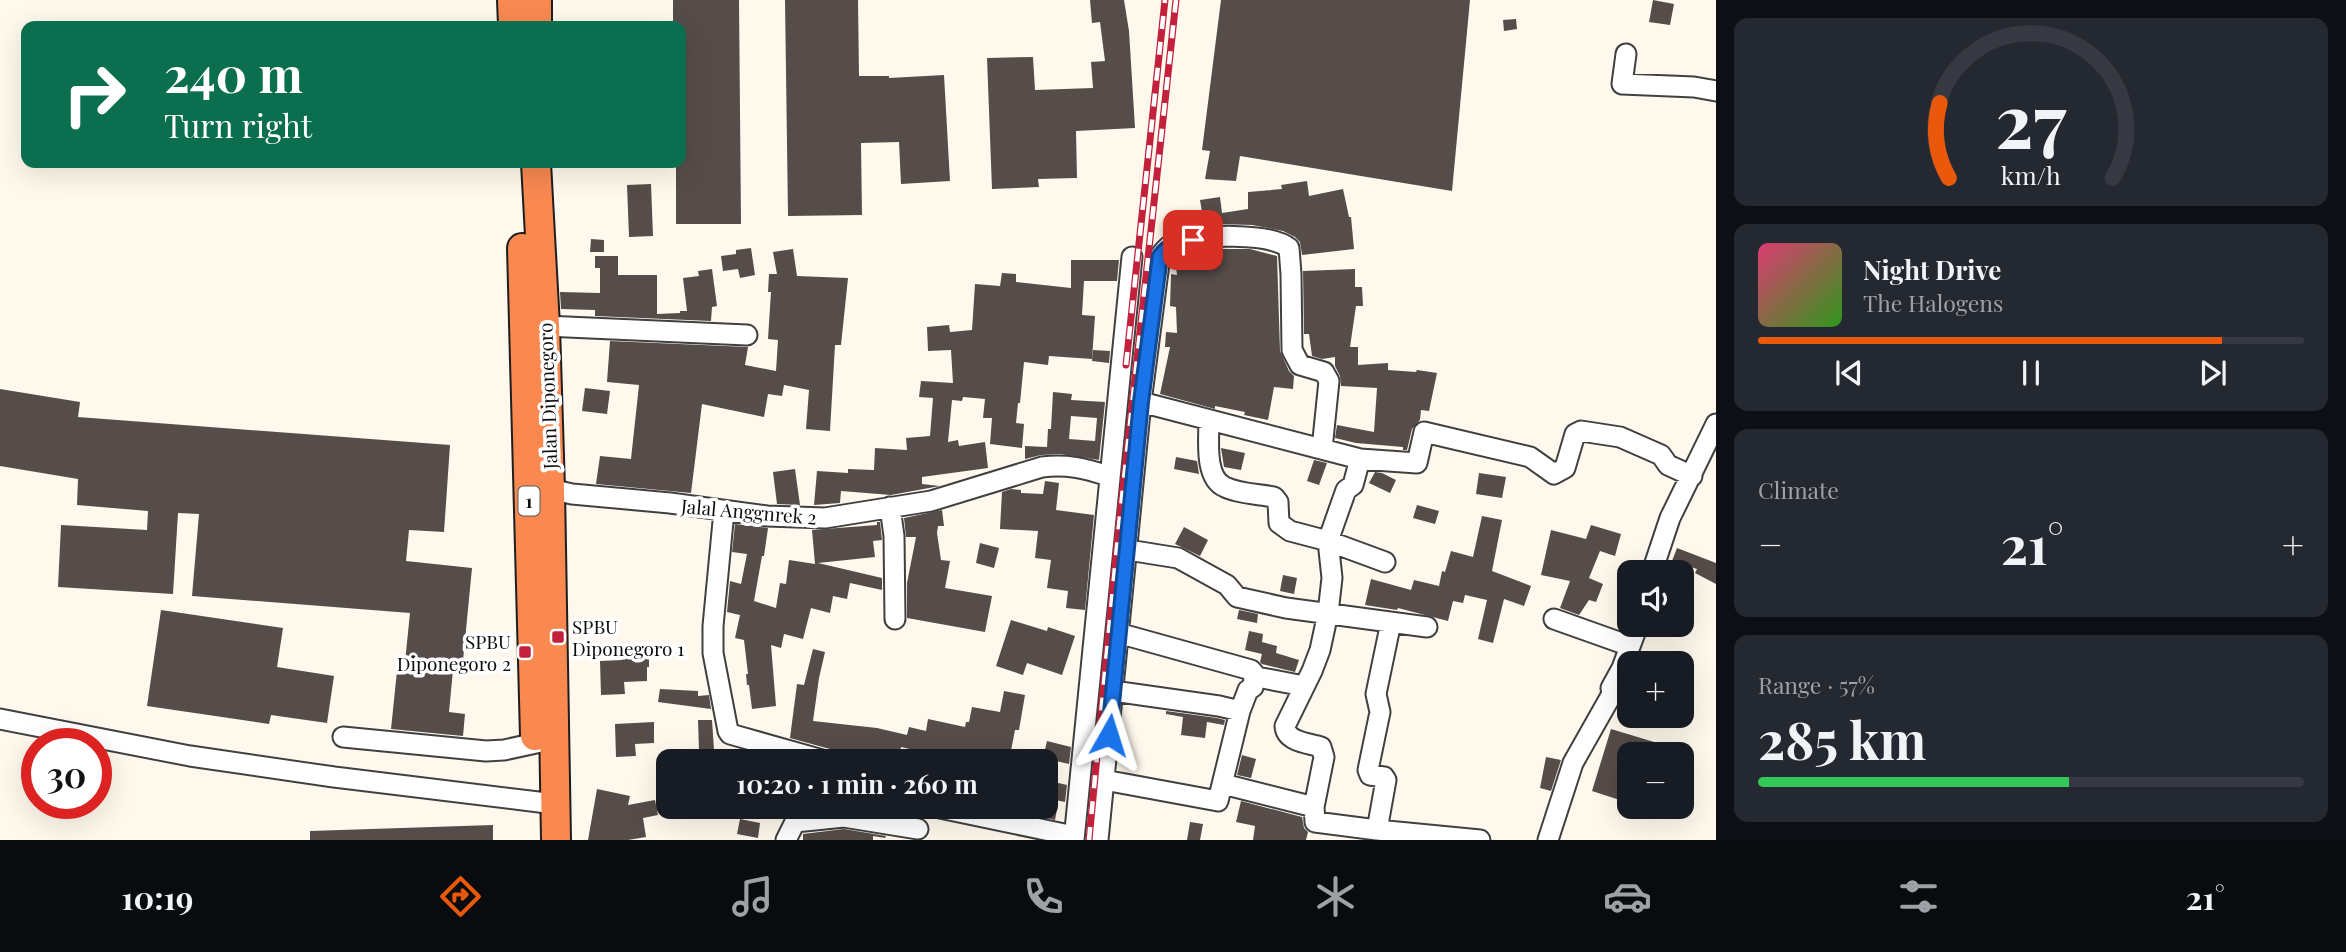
<!DOCTYPE html>
<meta charset="utf-8">
<style>
body{margin:0;font-family:"Playfair Display",serif;background:#242831;color:#f1f3f6;height:100vh;display:flex;flex-direction:column;font-size:26px;white-space:nowrap}
*{box-sizing:border-box;margin:0}
p{font-size:23px;color:#9ea1a6}
.icon{flex:none;width:38px;height:38px;fill:none;stroke:currentColor;stroke-width:2;stroke-linecap:round;stroke-linejoin:round}
.map{position:relative;flex:1;overflow:hidden}
.panel{display:flex;flex-direction:column;gap:18px;padding:18px;background:#0d0f14;width:630px}
.panel>*{flex:none}
.top-card{position:absolute;left:21px;top:21px;width:665px;height:147px;border-radius:14px;box-shadow:0 7px 28px #0002;background:#0b6e4f;color:#fff;overflow:hidden}
.tools{position:absolute;left:1617px;top:560px;display:grid;gap:14px}
.tools a{display:grid;place-items:center;width:77px;height:77px;border-radius:14px;background:#171b24;box-shadow:0 7px 28px #0002;font-size:35px}
.speed{position:absolute;left:21px;top:728px;display:flex;gap:14px;font-size:35px;font-weight:700;text-align:center}
.speed>*{display:grid;place-content:center;width:91px;height:91px;border-radius:50%;background:#171b24;box-shadow:0 7px 28px #0002;line-height:1}
.speed .limit{border:10px solid #d22;background:#fff;color:#111}
.pin{position:absolute;display:grid;place-items:center;width:60px;height:60px;color:#fff;margin:-30px;border-radius:14px;box-shadow:0 4px 10px #0006}
.me{position:absolute;width:77px;margin:-38px;rotate:6deg;stroke-linejoin:round;filter:drop-shadow(0 0 5px #0008)}
.turn{display:flex;align-items:center;gap:24px;height:147px;padding:0 28px;font-size:32px}
.turn .icon{width:91px;height:91px;stroke-width:2.5}
.turn b{display:block;font-size:49px;line-height:60px}
.big{font-size:52px;font-weight:700;line-height:1.1}
.panel .tile{flex:1;display:flex;flex-direction:column;justify-content:center;gap:10px;min-width:0;padding:0 24px;border-radius:14px;background:#242831}
.panel .dial{align-items:center;gap:0}
.dial svg{height:182px;overflow:visible;fill:none;stroke:#363941;stroke-width:7;stroke-linecap:round;text-anchor:middle}
.dial text{fill:#f1f3f6;stroke:none}
.song{display:flex;align-items:center;gap:21px}
.cover{width:84px;height:84px;border-radius:10px;background:linear-gradient(135deg,hsl(340 70% 55%),hsl(110 70% 35%))}
.played{height:7px;border-radius:4px;background:linear-gradient(90deg,#ea580c 85%,#363941 85%)}
.keys{display:flex;justify-content:space-around;direction:ltr}
.heat{display:flex;justify-content:space-between;align-items:center;font-size:38px;direction:ltr}
.charge{height:10px;border-radius:5px;background:linear-gradient(90deg,#34c759 57%,#363941 0)}
.trip{position:absolute;left:656px;top:749px;width:402px;height:70px;border-radius:14px;background:#171b24;box-shadow:0 7px 28px #0002;font-weight:700;line-height:70px;text-align:center}
.tab-bar{display:flex;height:112px;justify-content:space-around;align-items:center;background:#090b0e;color:#9ea1a6}
.tab-bar .icon{width:49px;height:49px}
.tab-bar .current{color:#ea580c}
.tab-bar b{font-size:32px;color:#f1f3f6}
main{display:flex;flex:1;min-height:0}
.map>svg:first-child{display:block}
</style>
<main>
<div class="map">
<svg width="1716" height="840" viewBox="0 0 1716 840">
<rect width="100%" height="100%" fill="#fff9ed"/>
<!-- building -->
<path fill="#564c49" fill-rule="evenodd" d="M673,0h66l2,224h-65v-61h5v-137h-8z
M785,0h73l1,76h30v2l55,-3 6,106 -49,3 -2,-42 -38,1 1,72 -74,1z
M1090,0h34l5,31 6,97 -59,3 1,47 -39,1 1,8 -47,2 -5,-131 46,-1 2,33 58,-2 -2,-26 14,-1 -5,-39 -8,1z
M1221,0h249l-18,191 -212,-35 -4,25 -31,-2 5,-28 -8,-1z
M1653,0l21,4 -4,21 -21,-3z
M1516,19l1,10 -13,2 -1,-11z
M1307,181l2,15 34,-7 6,28h2l3,32 -52,6 -2,-13 -5,-5 -12,-6 -31,-6 -36,-1 -41,6 -1,-8 29,-4 -3,-18 20,-3 2,16 26,-4v-17l34,-3 -1,-4z
M651,184l2,52 -24,1 -2,-52z
M591,239l13,1v12h-14z
M751,248l4,27 -15,3 -2,-9 -15,2 -2,-15 15,-2v-4z
M793,249l4,27 51,2 -7,67h-6l-5,86 -24,-2 3,-39 -25,-5 -2,11 -14,-2 -4,23 -62,-13 -11,89 -95,-9 4,-28 31,3 8,-74 -32,-3 3,-41 138,6 -3,18 31,6 2,-31 -10,-1 3,-47h-3l1,-18h8l-4,-22z
M1218,249h32l27,7 3,95 9,20 5,5 -1,13 -19,-2 -6,33 -24,-5 1,-3 -30,-6v3l-55,-15 10,-47h-5l1,-15 11,1 -1,-26 -6,-1 1,-32 6,1 -2,-17 14,-6z
M595,256h23v19h39v39l23,-1v-2h7l-4,-33 16,-2 -1,-5 14,-2 5,37 -5,1 -1,14 -116,-5v-6l-34,-1 -1,-17 40,1v-25h-5z
M1071,260h48l-2,21h-33l-2,34 13,1 -3,43 -43,-3 -1,9 -24,-3 -4,41h-2l-2,20 8,1 -2,24 -32,-4 2,-26h-9l2,-19 -22,-2 -1,4 -10,-1 -4,42 10,-2 1,6 26,-4 3,26 -66,9v7l18,2 -49,9 -50,-4 -1,12 -26,2 3,-34 31,2v-4l26,1 1,-22 32,2 -1,-12 24,-2 3,-38 -14,-1 2,-16 32,2 -2,-33 -23,1 -1,-24 22,-2 1,7 22,-2 3,-46 25,2 2,-13 14,1v8l55,6z
M1355,269v18h7l1,19h-7l-6,41h8v18l30,-2v7l28,2 1,-2 20,3 -8,38 -8,-1 -1,10 -8,9 -5,21h-4v-3l-47,-4 -21,-5 2,-13 37,7 3,-44 -36,-2 -1,-10 -5,-10v-9l-13,2 -10,-3 -3,-22h-5l-1,-63z
M1093,350l17,1 -1,12 -17,-2z
M585,388l25,3 -3,23 -25,-3z
M0,389l80,13 -2,15 372,28 -6,87 -35,-2 -3,31 66,7 -10,103 -9,-1 -4,42 16,2 -2,22 -72,-7 6,-58 7,1 6,-59 -218,-17 7,-82 -21,-1 -5,81 -115,-7 3,-62 86,5 1,-19 -71,-6 1,-26 -78,-13z
M1053,392l19,2 -1,6 34,2 -6,58 -39,-6 -19,1 -16,4v-13l22,1 1,-18h3zM1071,416l26,2 -2,23 -26,-2z
M1221,448l24,5 -4,17 -17,-3z
M1176,457l21,4 2,13 -25,-5z
M1314,460l13,3 -8,22 -12,-4z
M795,469l5,36 -23,-1 -4,-32z
M1375,472l7,1 14,7 -6,13 -21,-10z
M1479,473l27,4 -4,21 -26,-4z
M1045,481l14,2 -3,27 38,5 -9,95 -19,-2 2,-17 -21,-3 4,-28 -16,-2 3,-27 -38,-2 2,-37 9,-3 10,1v3l22,1z
M1417,505l22,6 -4,13 -22,-6z
M942,510l2,16h-6l-1,7 4,27 9,1 -5,27 47,8 -7,36 -78,-14v-35l9,-46h-10l-2,-19z
M1482,516l20,4 -10,51 39,15 -7,20 -20,-7 -11,44 -15,-4 9,-39 -22,-5 -2,8 -10,-2 -5,20 -50,-13 -1,2 -32,-5 6,-26 40,11 3,-10 25,6 3,-15 3,1 6,-21 22,6z
M877,522h3l2,18 -9,1 2,16 -57,6 64,15v12l-32,-7 -3,16 -14,-3 -3,17 -19,-5 -8,31 -19,-5 -3,14 -10,-3 5,61 -24,3 -3,-24h-2l-1,-11h2l-4,-34 -9,-2 5,-23 -13,-3 3,-31 11,3 6,-30 -15,-2 3,-28 33,4 -4,28h-2l-8,45 22,7 4,-25 6,1 3,-24 26,4 -3,-34 65,-5z
M1591,525l30,9 -6,22 -15,-5 -11,27 14,6 -7,18 -7,-2 -10,15 -19,-7 10,-27 -29,-6 10,-45 35,9z
M1184,527l24,13 -8,16 -25,-12z
M980,543l19,5 -5,20 -18,-5z
M1677,548l39,15v21l-21,-11 2,-4 -25,-8z
M1283,575l14,3 -3,16 -14,-3z
M161,610l122,18 -6,39 57,9 -7,47 -56,-8 -2,9 -122,-18z
M1239,610l19,4 -1,9 -20,-4z
M1011,620l36,11 1,-4 27,9 -13,39 -35,-12 -4,12 -27,-9z
M1249,631l14,3 -1,8 15,4 -1,7 23,7 -4,12 -33,-8 -2,-2 2,-8 -17,-4z
M649,646v21h-2v14l-23,1 1,12 -24,1 -1,-34 22,-1v-13z
M813,649l12,3 -6,26 -6,43 64,7 30,7 2,-8 17,4 2,-12 37,8 1,-5h3l3,-15 28,5 4,-21 21,4 -6,35h-4l-6,31h-51l1,-4 -28,-6v3l-30,-7 -3,14h-60l-3,-8 -5,-4 -40,-11 7,-54 7,1z
M660,689l38,2v5l11,-1 2,14 -53,-7z
M1166,711l51,7 8,2 -1,5 -17,-3 -2,16 -24,-3 2,-18 -17,-3z
M698,720h14l2,30 -15,1z
M654,722v21l-19,1 1,12 -20,1 -1,-33z
M1611,729l83,25 -10,31h-2v-31h-53v49l-37,-12z
M1047,741l24,6 -2,17 -26,-6z
M740,750l42,11h-45z
M1242,755l14,4 -5,19 -14,-3z
M1546,757l15,3 -10,31 -11,-3z
M1054,782l13,3 -2,17 -15,-3z
M597,789l33,7 -2,9 27,-5 3,15 -15,3 3,19 -18,3h-40z
M1241,801l61,16 2,11 4,4 -2,8h-53l2,-14 -19,-4z
M1046,802l12,2 -3,16 -61,-13h52z
M740,819l20,4 -2,15 -21,-4z
M1190,822l13,2 -3,16h-13z
M493,825v15h-183v-9z
M844,829l42,7 -1,2 -12,-2v4h-70v-6z"/>
<g fill="none" stroke-linecap="round" stroke-linejoin="round">
<defs>
<path id="minor" d="M1626,54l-4,30 72,3 22,4
M545,326l202,9
M1141,402l219,57 57,4 7,-31 106,25 24,17 11,-6 10,-34 6,-3 39,6 41,18 7,10 24,11
M1209,420c0,19 -5,58 16,67 14,7 34,7 49,10l4,5 1,21 11,8 38,10 57,21
M1360,459l-7,26 -7,5 -18,51 4,37 -4,35 -8,37 -8,21 -27,55c1,16 23,17 36,21l3,10 -10,50 1,15 62,8 103,10
M550,489l22,5 98,9 97,13 58,2 106,-17 111,-34c24,-3 43,1 66,9
M890,507l4,29 1,83
M724,511l-11,115v27l15,78 2,3 96,27
M1128,550l50,8 49,27 10,12 49,11 141,19
M1652,572l18,-54 46,-94
M1554,619l76,27
M1118,633l133,37 6,7 47,9
M1113,691l106,15 21,5
M0,719l190,37 144,21 221,27
M343,737l143,14 18,-1 46,-10
M1104,780l114,21 22,-90 8,-21 5,-3 1,-11
M1223,784l91,23
M935,807l139,29
M844,817l74,12
M1377,830l9,-50 -2,-3 -14,-2 -2,-5 12,-58 -4,-18 15,-72
M786,840l9,-18 49,-5 10,-10
M1074,840l58,-583
M1098,840l43,-438 19,-146c4,-5 8,-11 16,-14 24,-7 93,-10 113,6l2,26 1,76 8,15 24,7 5,9 -7,68
M1548,840l25,-77 39,-69 -1,-6 11,-20 16,-43"/>
<path id="highway" d="M512,0l1,26
M537,26v-26
M536,163l9,163 5,163 6,351
M522,248l13,488"/>
</defs>
<!-- minor casing -->
<use href="#minor" stroke="#404040" stroke-width="23"/>
<!-- highway casing -->
<use href="#highway" stroke="#1e1e1e" stroke-width="32"/>
<!-- minor -->
<use href="#minor" stroke="#fff" stroke-width="19"/>
<!-- highway -->
<use href="#highway" stroke="#f98951" stroke-width="28"/>
<defs>
<path id="rail" d="M1126,365l39,-365
M1089,840l30,-315 57,-525"/>
</defs>
<!-- rail casing -->
<use href="#rail" stroke="#c2203b" stroke-width="7"/>
<!-- rail -->
<use href="#rail" stroke="#fff" stroke-width="4.5" stroke-dasharray="13" stroke-linecap="butt"/>
</g>
<g fill="none" stroke-linecap="round" stroke-linejoin="round">
<defs>
<path id="route" d="M1109,735l32,-333 19,-146c10,-12 17,-14 33,-16"/>
</defs>
<!-- route casing -->
<use href="#route" stroke="#114b97" stroke-width="18"/>
<!-- route -->
<use href="#route" stroke="#1a73e8" stroke-width="12"/>
</g>
<!-- markers -->
<g fill="#c2203b" stroke="#fff" stroke-width="2.5">
<rect x="551" y="630" width="14" height="14" rx="3.5"/>
<rect x="518" y="645" width="14" height="14" rx="3.5"/>
</g>
<g text-anchor="middle" dominant-baseline="central" stroke-width="7" stroke-linejoin="round" paint-order="stroke">
<!-- shield labels -->
<rect fill="#fff" stroke="#565656" stroke-width="2" x="518.5" y="486.5" width="21" height="29" rx="5"/>
<g font-size="18" font-weight="bold" fill="#0d0d0d">
<text x="529" y="501">1</text>
</g>
<!-- street labels -->
<g font-size="19" fill="#0d0d0d" stroke="#fff">
<text transform="translate(547 396) rotate(-92)">Jalan Diponegoro</text>
<text transform="translate(749 511) rotate(5)">Jalal Anggnrek 2</text>
</g>
<!-- poi labels -->
<g font-size="19" fill="#0d0d0d" stroke="#fff" text-anchor="start">
<text x="572" y="626">SPBU<tspan x="572" dy="22">Diponegoro 1</tspan></text>
<text x="511" y="641" text-anchor="end">SPBU<tspan x="511" dy="22">Diponegoro 2</tspan></text>
</g>
</g>
</svg>
<div class="tools">
<a><svg class="icon" aria-label="sound" viewBox="0 0 24 24"><path d="M4 9h4l5-4v14l-5-4H4zM17 9q2 3 0 6"/></svg></a>
<a>+</a>
<a>−</a>
</div>
<div class="speed"><div class="limit">30</div></div>
<div class="pin" style="left:1193px;top:240px;background:#d93025"><svg class="icon" aria-label="arrive" viewBox="0 0 24 24"><path d="M6 21V4h12l-3 4 3 4H6"/></svg></div>
<svg class="me" style="left:1109px;top:735px" viewBox="-20 -20 40 40"><path d="M0-17L14 15 0 8-14 15z" fill="#1a73e8" stroke="#fff" stroke-width="4"/></svg>
<div class="trip">10:20 · 1 min · 260 m</div>
<div class="top-card">
<div class="turn"><svg class="icon" aria-label="right" viewBox="0 0 24 24"><path d="M7 20v-9h11M14 6l5 5-5 5"/></svg><div><b>240 m</b>Turn right</div></div>
</div>
</div>
<section class="panel">
<div class="tile dial"><svg viewBox="0 0 100 80">
<path d="M14 69A42 42 0 1 1 86 69"/>
<path d="M14 69A42 42 0 0 1 10 36" stroke="#ea580c"/>
<text x="50" y="56" font-size="32" font-weight="700">27</text>
<text x="50" y="72" font-size="11">km/h</text>
</svg></div>
<div class="tile">
<div class="song"><i class="cover"></i><div><b>Night Drive</b><p>The Halogens</p></div></div>
<div class="played"></div>
<div class="keys"><svg class="icon" aria-label="previous" viewBox="0 0 24 24"><path d="M18 5L8 12l10 7zM5 5v14"/></svg><svg class="icon" aria-label="pause" viewBox="0 0 24 24"><path d="M8 5v14M16 5v14"/></svg><svg class="icon" aria-label="next" viewBox="0 0 24 24"><path d="M6 5l10 7-10 7zM19 5v14"/></svg></div>
</div>
<div class="tile"><p>Climate</p>
<div class="heat"><a>−</a><b class="big">21°</b><a>+</a></div>
</div>
<div class="tile"><p>Range · 57%</p><b class="big">285 km</b><div class="charge"></div></div>
</section>
</main>
<nav class="tab-bar">
<b>10:19</b>
<svg class="icon current" aria-label="directions" viewBox="0 0 24 24"><path d="M12 3l9 9-9 9-9-9zM9 14v-3h6M13 9l2 2-2 2"/></svg>
<svg class="icon" aria-label="music" viewBox="0 0 24 24"><path d="M9 18V5l10-2v13"/><circle cx="6" cy="18" r="3"/><circle cx="16" cy="16" r="3"/></svg>
<svg class="icon" aria-label="phone" viewBox="0 0 24 24"><path d="M5 4h4l2 5-3 2q2 4 5 5l2-3 5 2v4C11 20 4 13 5 4z"/></svg>
<svg class="icon" aria-label="climate" viewBox="0 0 24 24"><path d="M12 3v18M4 7l16 10M4 17L20 7"/></svg>
<svg class="icon" aria-label="car" viewBox="0 0 24 24"><path d="M5 17H2v-5l4-1 3-4h7l3 4 3 1v5h-3M9 17h6M6 11h13"/><circle cx="7" cy="17" r="2"/><circle cx="17" cy="17" r="2"/></svg>
<svg class="icon" aria-label="filters" viewBox="0 0 24 24"><path d="M4 7h16M4 17h16"/><circle cx="9" cy="7" r="2"/><circle cx="15" cy="17" r="2"/></svg>
<b>21°</b>
</nav>
